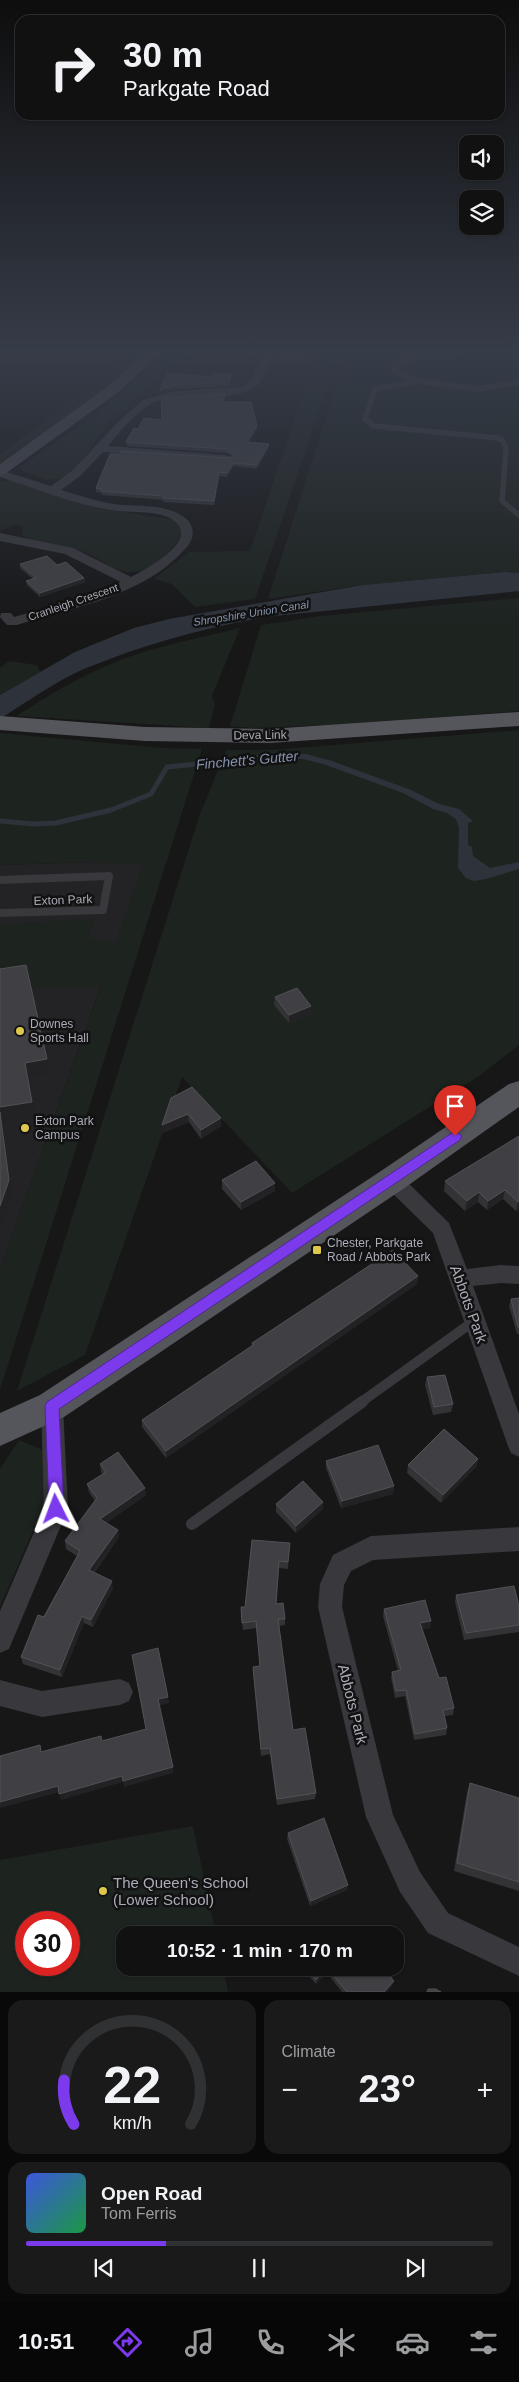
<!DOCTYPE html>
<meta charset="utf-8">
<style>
body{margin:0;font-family:Helvetica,sans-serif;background:#1a1a1b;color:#f1f3f6;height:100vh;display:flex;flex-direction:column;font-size:19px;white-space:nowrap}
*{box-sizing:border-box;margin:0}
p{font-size:16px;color:#9c9d9f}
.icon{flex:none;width:28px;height:28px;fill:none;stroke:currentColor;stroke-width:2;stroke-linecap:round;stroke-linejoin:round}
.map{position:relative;height:1992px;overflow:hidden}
.side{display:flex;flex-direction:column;gap:8px;padding:8px;background:#09090a;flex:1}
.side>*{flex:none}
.guide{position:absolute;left:15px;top:15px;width:490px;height:105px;border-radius:15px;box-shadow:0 1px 4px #0004,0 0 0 1px #303132;background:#111112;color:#f1f3f6;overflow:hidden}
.tools{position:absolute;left:459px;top:135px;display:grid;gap:10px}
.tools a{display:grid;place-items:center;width:45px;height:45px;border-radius:10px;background:#111112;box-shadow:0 1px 4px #0004,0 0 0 1px #303132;font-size:25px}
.speed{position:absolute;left:15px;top:1911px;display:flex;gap:10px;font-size:25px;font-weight:700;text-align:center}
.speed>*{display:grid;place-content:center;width:65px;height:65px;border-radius:50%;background:#111112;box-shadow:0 1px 4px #0004,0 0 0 1px #303132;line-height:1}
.speed .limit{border:8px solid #d22;background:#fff;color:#111}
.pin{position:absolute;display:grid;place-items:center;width:42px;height:42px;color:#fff;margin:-51px -21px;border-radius:50% 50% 50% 0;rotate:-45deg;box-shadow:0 0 5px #0007}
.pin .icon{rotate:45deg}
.me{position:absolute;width:55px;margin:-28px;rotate:357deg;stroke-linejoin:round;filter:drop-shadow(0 0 4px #0008)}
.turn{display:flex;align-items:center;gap:18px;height:105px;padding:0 25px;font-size:22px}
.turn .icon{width:65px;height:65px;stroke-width:2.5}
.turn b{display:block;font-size:35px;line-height:42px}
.big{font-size:38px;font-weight:800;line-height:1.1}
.side .card{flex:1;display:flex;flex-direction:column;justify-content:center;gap:8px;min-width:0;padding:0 18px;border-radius:15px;background:#1a1a1b}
.side .dial{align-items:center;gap:0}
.dial svg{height:130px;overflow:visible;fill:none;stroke:#303132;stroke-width:7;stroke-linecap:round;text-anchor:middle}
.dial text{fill:#f1f3f6;stroke:none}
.song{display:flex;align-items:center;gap:15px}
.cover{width:60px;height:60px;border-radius:8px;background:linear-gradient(135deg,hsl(230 70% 55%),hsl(140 70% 35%))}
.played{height:5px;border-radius:2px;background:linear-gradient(90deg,#7c3aed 30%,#303132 30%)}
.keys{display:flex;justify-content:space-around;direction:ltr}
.heat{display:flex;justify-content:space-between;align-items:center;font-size:28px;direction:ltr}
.side .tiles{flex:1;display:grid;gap:8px;grid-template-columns:1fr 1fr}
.card:last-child{grid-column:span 2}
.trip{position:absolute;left:116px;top:1926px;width:288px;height:50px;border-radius:15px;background:#111112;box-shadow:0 1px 4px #0004,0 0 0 1px #303132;font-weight:800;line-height:50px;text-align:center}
.tab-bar{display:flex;height:80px;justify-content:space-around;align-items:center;background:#070707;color:#9c9d9f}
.tab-bar .icon{width:35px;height:35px}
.tab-bar .current{color:#7c3aed}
.tab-bar b{font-size:22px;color:#f1f3f6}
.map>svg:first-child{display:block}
</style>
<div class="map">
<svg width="519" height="1992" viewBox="0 0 519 1992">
<rect width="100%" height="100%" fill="#171718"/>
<!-- built -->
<path fill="#232325" d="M94,862l50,2 -144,406v-405z"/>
<!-- green -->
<path fill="#1d231f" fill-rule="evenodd" d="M141,349h8l-45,41 -104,73v-9z
M172,349h21l-84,73 -32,46 -10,10 -21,2 -23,-9 -4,-4 74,-50z
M318,349h22l-85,250 -60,8 -23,-23 -18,-5 35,-27 61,-1z
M348,349h171v224l-14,-1 -142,13 -95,14z
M14,479l81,29 80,12 6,7 2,6c-13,22 -36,46 -64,37 -13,-5 -25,-15 -38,-19 -19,-6 -41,-7 -59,-15l1,-10 -10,-1 -13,6v-49z
M519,598v113l-167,13 -100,4 -22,-2 31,-101 60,-9z
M240,628l-28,68 3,8 -6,24 -192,-12c43,-29 90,-55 141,-68 27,-8 55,-13 82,-20z
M9,661l28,4 3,7 -40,23v-27z
M519,730v315l-40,31 -187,117 -110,-116 -97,278 -68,36 182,-574 27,-67h45z
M0,733l161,15 41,1 -202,641v-120l101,-284 -71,2 -30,-12v-52l94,-5 -5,18 26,6 28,-78 -49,-3 -94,3z
M19,1440l24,10 3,51 -46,106v-138z
M193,1826l23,109h-91v33h98l5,24h-228v-132zM26,1922h43v43h-43z"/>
<!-- water -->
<path fill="#2e333b" d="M505,572l14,1v18l-254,26c-60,11 -120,27 -176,50 -27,10 -64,36 -89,52v-24l75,-43 59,-24 35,-9 194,-34z
M261,752l45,2 26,7 79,29 28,14 20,5 14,12 -5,2v22l4,2 1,9 17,12 29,-6v7l-33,10 -12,2 -8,-3 -8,-10 1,-41 -3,-8 -9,-6 -14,-4 -30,-16 -80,-29 -20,-5 -23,1 -6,3 -6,-3 -9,1z"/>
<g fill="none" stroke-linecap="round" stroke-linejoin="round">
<!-- stream -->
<path stroke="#2e333b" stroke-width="5" d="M0,821l34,3 22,-1 55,-13 40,-16 16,-27 100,-10"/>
<!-- lane-far3 -->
<path stroke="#38383d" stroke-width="5.5" d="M415,380l-20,-9 -1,-8 22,-6h33l18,-8
M519,382l-41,7 -60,-8 -43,8 -10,30 9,7 124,12 5,3 3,7 -4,53 17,14"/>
<!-- lane-far2 -->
<path stroke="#38383d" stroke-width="8" d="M0,880l109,-4 -6,34 -103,3"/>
<!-- lane-far1 -->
<path stroke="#38383d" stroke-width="10" d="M360,1403l114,-82"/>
<!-- lane -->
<path stroke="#38383d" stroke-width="12" d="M192,1524l170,-122"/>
<!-- street -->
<path fill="#38383d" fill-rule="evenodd" d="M264,349h10c-4,12 -7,25 -16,35 -19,21 -75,7 -102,17 -18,8 -35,30 -48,45l118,9 6,3 -2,2 -127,-8 -23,24 -19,14c17,5 35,11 52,14 22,3 52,-1 71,13 12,9 11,22 1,32 -40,46 -112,59 -168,76h-10l-7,-8 1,-4h10l3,4 62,-18 45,-17 -56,-28 -65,-13v-8l73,15 58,29c13,-7 61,-32 48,-51 -11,-17 -44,-13 -62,-15 -40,-5 -79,-22 -117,-34v-7l51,16 21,-15 46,-49 25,-22 33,-9 66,-4 11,-10z
M392,1172l7,2 50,49 18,46 34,-4 18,1v18l-18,-1 -28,3 46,128v43l-8,-4 -3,-7 -75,-213 -48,-47 -3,-6 3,-6z
M52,1396l8,3 3,7 5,103 -59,140 -9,4v-42l44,-102 -3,-103 3,-7z
M519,1527v24l-146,9 -22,11 -7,14 -2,22 51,208 27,57 28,41 71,34v29l-91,-43 -28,-41 -34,-75 -48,-210 2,-23 13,-29 38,-19z
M120,1679l9,4 4,9 -4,9 -9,4 -78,12 -42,-11v-26l42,11z"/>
<!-- secondary -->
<path fill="#47474d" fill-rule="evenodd" d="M150,349h14l-47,44 -112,81 -5,2v-12l107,-77z"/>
<!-- primary -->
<path fill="#55555c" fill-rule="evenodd" d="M519,712v14l-250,17 -124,-2 -145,-11v-14l145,11 124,2z
M519,1081v26l-116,82 -339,228 -64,29v-33l40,-18 341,-224 128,-87z"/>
</g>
<!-- wall -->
<path fill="#333336" d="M286,349h19l-5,13 -17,-1v-3z
M167,373l64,5 -2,8 -53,3 -15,4 -1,-3z
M225,398l-1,4 33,28 -8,12 20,6 -12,21 -23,-3 -7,11 -7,-1 -6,29 -51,-3v-2l-61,-5v-2l-6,-1v-4l134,-30 2,-2 -6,-3 -99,-7 -1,-4 12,-13 24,-9z
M20,564l37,1 27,13 1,4 -45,15 -13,-12 -1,-4 7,-2 -13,-11z
M275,997l36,9v8l-22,9 -15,-18z
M171,1098l50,20v8l-20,13 -12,-17 -27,11v-8z
M519,1136v74l-3,1 -13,-12 -16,11 -9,-8 -13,9 -21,-20 1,-10z
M222,1180l53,3v8l-34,19 -19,-21z
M418,1276l-1,8 -251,174 -24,-31v-7l110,-74v-3z
M519,1298v36h-2l-8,-28 2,-7z
M427,1377l26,27 -2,8 -18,3 -8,-30z
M326,1461l68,25 -1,8 -52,14 -15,-40z
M100,1464l46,31 -40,28 12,7 1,7 -25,36 19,15 -20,39 -9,-4 -22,54 -39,-13 -2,-7 56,-101 -11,-7 -1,-8 30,-40 -6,-9 -2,-8 16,-10 -2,-2z
M408,1465l69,1 -36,37 -34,-30z
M276,1504l47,5 -27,24 -20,-21z
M252,1540l37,11 -1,18 -9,-1 -3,36 9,15v6l-6,1 14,104 23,63 -1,6 -38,6 -7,-51 -9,2 -8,-83v-6l7,-1 -4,-38 -13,2 -2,-16v-7h4z
M456,1595l63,11v26l-55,8 -9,-38z
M384,1609l47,12 -1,7 -8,1 17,49 15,30 -1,7 -8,1 2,12 -1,7 -32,5 -9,-44 -10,2 -4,-20 1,-6 6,-1 -15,-55z
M470,1783l49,15v93l-65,-20 13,-79z
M288,1833l60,52 -1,5 -37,16 -23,-67z
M302,1968h81l11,13 -2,4 -5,7h-45l-15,-19 -11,11z"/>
<!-- shaded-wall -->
<path fill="#222224" d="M304,349h1l-5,13v-4z
M176,385v4l-15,4 -1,-3z
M257,426v4l-10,16v-4z
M269,444v4l-12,21v-4z
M234,463v3l-7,11v-4z
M219,472l1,4 -6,29v-4z
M84,578l1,4 -45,15v-4z
M311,1006v8l-22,9v-8z
M47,1059l2,15 -21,4 -3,-15z
M32,1102l3,14 -33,6 10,73 -12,33v-121z
M188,1114l1,8 -27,11v-8z
M221,1118v8l-20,13v-9z
M275,1183v8l-34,19v-8z
M505,1190l-2,9 -16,11 1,-9z
M479,1192l-1,10 -13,9 2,-10z
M519,1201v9l-3,1 2,-9z
M418,1276l-1,8 -251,174v-7z
M478,1459l-1,7 -36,37 2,-8z
M394,1486l-1,8 -52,14 1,-7z
M145,1488l1,7 -45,31 -1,-7z
M323,1502v7l-27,24v-7z
M118,1530l1,7 -29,40 -1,-7z
M112,1581l1,7 -20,39 -2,-7z
M82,1616l2,7 -22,54 -2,-7z
M431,1621l-1,7 -11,2 1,-7z
M168,1697l1,6 -10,3 -1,-7z
M173,1767v6l-49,14 -1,-5 -62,18 -2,-6 63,-18z
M58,1786l2,6 -60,16v-6z
M348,1885l-1,5 -37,16 1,-5z
M327,1968v5l-11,11v-4z
M394,1981l-2,4 -5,7h-3z"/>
<!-- building -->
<path fill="#404044" stroke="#515156" d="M286,349h18l-4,9h-17z
M167,373l46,4v-3h18l-2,8 -53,3 -16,5z
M225,394l-2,8h28l6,24 -10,16 22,2 -12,21 -23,-2 -7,10 -8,-1 -5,29 -51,-3v-2l-62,-5 1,-2 -6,-1 14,-34h10l1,-3 109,7 4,-4 -8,-5 -100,-7 8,-14 4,1 6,-11 18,2 -1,-22z
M47,556l10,9 9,-3 18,16 -44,15 -14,-12 10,-3 -16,-14z
M26,965l21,94 -22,4 7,39 -32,5v-138z
M297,988l14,18 -22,9 -14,-18z
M192,1087l29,31 -20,12 -13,-16 -26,11 9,-27z
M0,1112l9,68 -9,26z
M519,1136v65l-1,1 -13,-12 -17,11 -9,-9 -12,9 -22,-20z
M256,1161l19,22 -34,19 -19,-22z
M393,1250l25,26 -252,175 -24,-31 111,-75 -1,-2z
M519,1298v29h-1l-7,-28z
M445,1375l8,29 -19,3 -7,-30z
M444,1429l34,30 -35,36 -35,-30z
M378,1445l16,41 -52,15 -16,-40z
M118,1452l27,36 -45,31 18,11 -29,40 23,11 -21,39 -9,-4 -22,54 -39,-13 17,-42 6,2 36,-66 -15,-10 32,-43 -10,-14 19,-12 -6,-8z
M303,1481l20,21 -27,24 -20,-22z
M252,1540l38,3 -2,19 -9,-1 -3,43 7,-1 2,16h-7l15,111 12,-2 11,65 -39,6 -7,-51 -9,1 -8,-82 7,-1 -4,-45 -14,2 -1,-16h4z
M514,1586l5,20v19l-53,8 -10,-38z
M425,1600l6,21 -11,2 19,55 7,-1 8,31 -11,2 4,18 -32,6 -9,-44 -10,1 -4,-19 9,-2 -17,-61z
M158,1648l10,49 -10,2 15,68 -50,14 -1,-5 -63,18 -1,-8 -58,16v-46l40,-11 1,7 60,-16 1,5 44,-12 -14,-74z
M470,1783l49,15v84l-62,-19z
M324,1818l24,67 -37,16 -23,-68z
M349,1926l7,9h-15z
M307,1968h76l11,13 -10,11h-37l-20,-24 -11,12z
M428,1989h8l5,3h-14z"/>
<!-- sky -->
<linearGradient id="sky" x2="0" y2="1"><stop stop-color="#0d0d0d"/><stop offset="0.56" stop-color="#363c48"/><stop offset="1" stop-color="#363c48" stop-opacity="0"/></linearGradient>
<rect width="519" height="627" fill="url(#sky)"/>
<!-- route -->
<path fill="#7c3aed" stroke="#51269a" d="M455,1131l7,5 -2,4 -401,269 5,100 -2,5 -6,2 -5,-2 -2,-5 -4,-103 2,-4z"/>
<!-- markers -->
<g fill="#ddc84b" stroke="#121213" stroke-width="2">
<circle cx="20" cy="1031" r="5"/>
<circle cx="25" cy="1128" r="5"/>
<rect x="312" y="1245" width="10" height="10" rx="2.5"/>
<circle cx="103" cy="1891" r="5"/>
</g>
<g text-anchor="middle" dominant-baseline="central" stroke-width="5" stroke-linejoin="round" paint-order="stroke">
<!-- far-street labels -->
<g font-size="11" fill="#abacb7" stroke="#121213">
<text transform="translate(73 602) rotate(-19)">Cranleigh Crescent</text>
</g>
<!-- far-water labels -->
<g font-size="11" font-style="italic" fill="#8693ae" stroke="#121213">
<text transform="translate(251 613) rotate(-9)">Shropshire Union Canal</text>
</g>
<!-- street labels -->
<g font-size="12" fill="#abacb7" stroke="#121213">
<text transform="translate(260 735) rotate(-1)">Deva Link</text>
<text transform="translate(63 900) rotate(-2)">Exton Park</text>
</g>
<!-- poi labels -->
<g font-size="12" fill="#abacb7" stroke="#121213" text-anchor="start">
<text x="30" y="1024">Downes<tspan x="30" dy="14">Sports Hall</tspan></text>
<text x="35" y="1121">Exton Park<tspan x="35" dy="14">Campus</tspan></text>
<text x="327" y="1243">Chester, Parkgate<tspan x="327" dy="14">Road / Abbots Park</tspan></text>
</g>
<!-- water labels -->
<g font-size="14" font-style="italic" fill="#8693ae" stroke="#121213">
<text transform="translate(247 760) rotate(-5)">Finchett's Gutter</text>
</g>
<!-- near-street labels -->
<g font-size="15" fill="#abacb7" stroke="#121213">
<text transform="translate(469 1304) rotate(70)">Abbots Park</text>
<text transform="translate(353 1704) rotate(76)">Abbots Park</text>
</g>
<!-- near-poi labels -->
<g font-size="15" fill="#abacb7" stroke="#121213" text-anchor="start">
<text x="113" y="1882">The Queen's School<tspan x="113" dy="17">(Lower School)</tspan></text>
</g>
</g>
</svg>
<div class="tools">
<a><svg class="icon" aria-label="sound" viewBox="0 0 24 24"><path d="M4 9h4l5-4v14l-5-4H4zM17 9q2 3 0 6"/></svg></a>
<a><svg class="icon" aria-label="layers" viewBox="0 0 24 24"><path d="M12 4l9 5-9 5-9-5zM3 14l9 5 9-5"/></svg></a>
</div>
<div class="speed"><div class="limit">30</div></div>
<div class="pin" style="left:455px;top:1136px;background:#d93025"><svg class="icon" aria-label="arrive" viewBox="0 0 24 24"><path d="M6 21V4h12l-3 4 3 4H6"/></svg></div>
<svg class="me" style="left:56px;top:1509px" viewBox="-20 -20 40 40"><path d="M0-17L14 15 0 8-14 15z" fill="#7c3aed" stroke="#fff" stroke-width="4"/></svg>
<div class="trip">10:52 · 1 min · 170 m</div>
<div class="guide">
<div class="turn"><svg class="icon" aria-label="right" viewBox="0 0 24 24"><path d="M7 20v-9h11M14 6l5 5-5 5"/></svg><div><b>30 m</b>Parkgate Road</div></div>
</div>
</div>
<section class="side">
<div class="tiles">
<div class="card dial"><svg viewBox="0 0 100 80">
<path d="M14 69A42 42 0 1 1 86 69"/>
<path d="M14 69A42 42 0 0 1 8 42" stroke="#7c3aed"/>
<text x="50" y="56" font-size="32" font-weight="700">22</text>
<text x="50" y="72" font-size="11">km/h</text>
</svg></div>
<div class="card"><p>Climate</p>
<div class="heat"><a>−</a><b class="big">23°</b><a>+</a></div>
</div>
<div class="card">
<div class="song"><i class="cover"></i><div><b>Open Road</b><p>Tom Ferris</p></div></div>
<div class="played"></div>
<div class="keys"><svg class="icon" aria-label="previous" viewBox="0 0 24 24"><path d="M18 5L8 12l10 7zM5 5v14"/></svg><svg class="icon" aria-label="pause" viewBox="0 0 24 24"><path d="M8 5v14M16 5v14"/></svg><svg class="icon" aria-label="next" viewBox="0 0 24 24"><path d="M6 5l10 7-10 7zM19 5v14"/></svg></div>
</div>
</div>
</section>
<nav class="tab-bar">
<b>10:51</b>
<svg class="icon current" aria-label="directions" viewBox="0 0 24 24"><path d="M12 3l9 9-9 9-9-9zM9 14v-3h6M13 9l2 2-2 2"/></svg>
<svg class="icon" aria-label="music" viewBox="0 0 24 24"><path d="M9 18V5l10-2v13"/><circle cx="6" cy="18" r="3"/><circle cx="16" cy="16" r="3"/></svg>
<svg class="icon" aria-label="phone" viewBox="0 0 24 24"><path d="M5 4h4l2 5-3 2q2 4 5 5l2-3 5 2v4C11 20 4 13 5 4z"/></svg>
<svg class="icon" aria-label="climate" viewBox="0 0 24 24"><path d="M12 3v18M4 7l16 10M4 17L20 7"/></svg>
<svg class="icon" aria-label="car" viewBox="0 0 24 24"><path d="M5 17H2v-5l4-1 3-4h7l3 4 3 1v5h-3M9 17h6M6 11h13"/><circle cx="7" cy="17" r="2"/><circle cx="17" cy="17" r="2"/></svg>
<svg class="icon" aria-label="filters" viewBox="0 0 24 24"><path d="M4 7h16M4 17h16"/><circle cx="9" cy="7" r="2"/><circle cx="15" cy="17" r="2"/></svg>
</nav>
